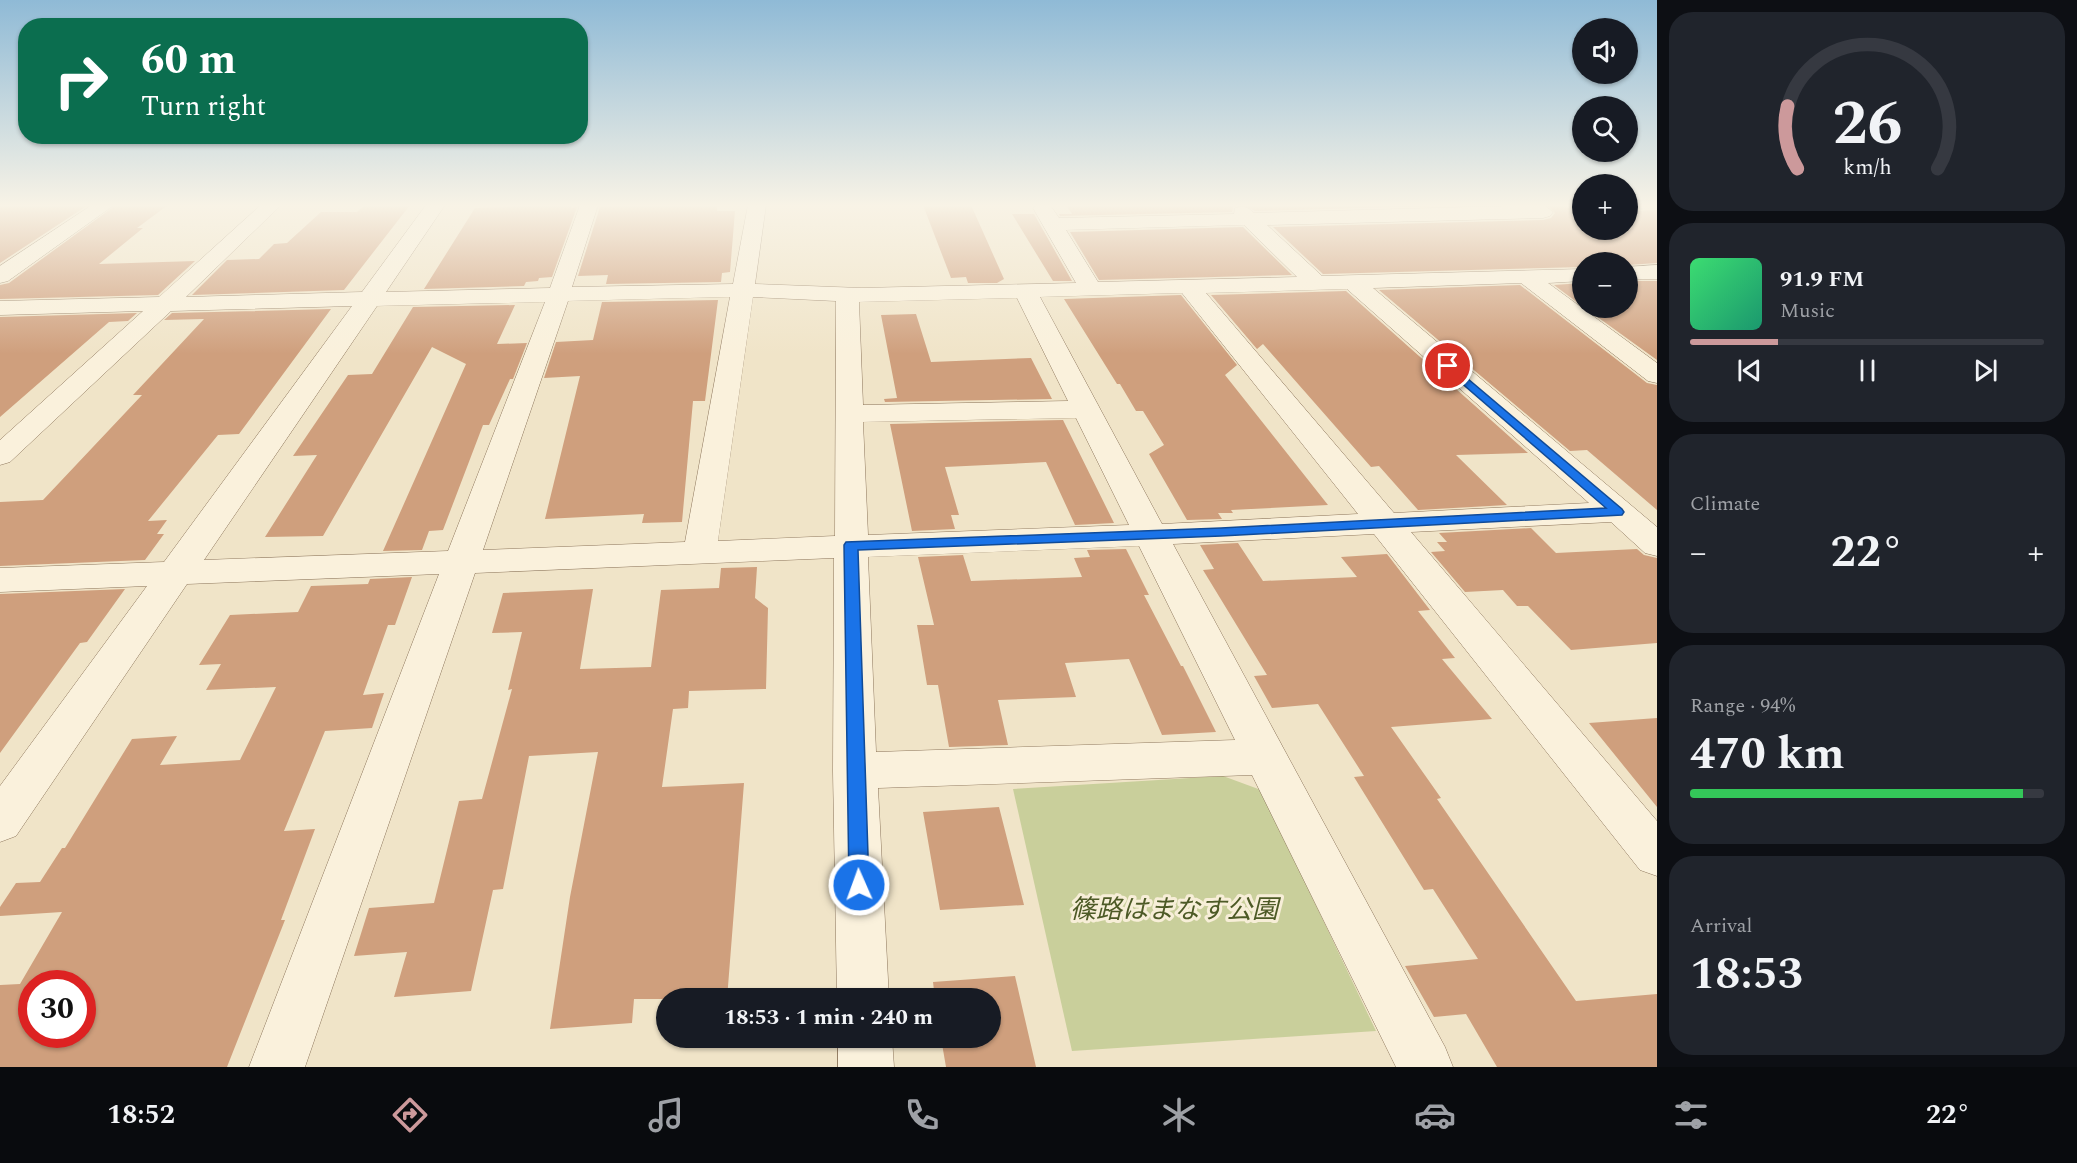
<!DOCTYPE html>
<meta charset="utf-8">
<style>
body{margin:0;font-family:Spectral,"Noto Sans JP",serif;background:#20242c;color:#f1f3f6;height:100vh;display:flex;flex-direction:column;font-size:22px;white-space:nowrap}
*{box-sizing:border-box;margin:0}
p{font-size:20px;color:#9ea1a6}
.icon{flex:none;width:33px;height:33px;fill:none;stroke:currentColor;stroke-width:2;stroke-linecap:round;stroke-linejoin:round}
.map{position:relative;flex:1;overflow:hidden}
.sheet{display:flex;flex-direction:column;gap:12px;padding:12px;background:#0d0f14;width:420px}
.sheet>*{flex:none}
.banner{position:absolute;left:18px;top:18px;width:570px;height:126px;border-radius:24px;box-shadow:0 2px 4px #0004;background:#0b6e4f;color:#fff;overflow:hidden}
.fabs{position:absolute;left:1572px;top:18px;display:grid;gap:12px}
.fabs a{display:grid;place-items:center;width:66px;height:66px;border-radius:50%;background:#171b24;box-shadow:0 2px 4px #0004;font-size:30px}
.speed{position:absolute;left:18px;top:970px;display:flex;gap:12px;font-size:30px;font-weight:700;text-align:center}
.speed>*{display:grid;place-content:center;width:78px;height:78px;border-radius:50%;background:#171b24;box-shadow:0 2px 4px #0004;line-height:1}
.speed .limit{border:9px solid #d22;background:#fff;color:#111}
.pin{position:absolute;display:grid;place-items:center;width:51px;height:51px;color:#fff;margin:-26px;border:3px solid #fff;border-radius:50%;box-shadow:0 2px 6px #0007}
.me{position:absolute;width:66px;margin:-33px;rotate:358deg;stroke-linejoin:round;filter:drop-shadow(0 0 4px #0008)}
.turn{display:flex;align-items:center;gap:21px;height:126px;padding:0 24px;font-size:27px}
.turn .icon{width:78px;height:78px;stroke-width:2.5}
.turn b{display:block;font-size:42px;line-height:51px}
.big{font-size:45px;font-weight:700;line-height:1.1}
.sheet .card{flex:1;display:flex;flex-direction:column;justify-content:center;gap:9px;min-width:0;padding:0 21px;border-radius:24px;background:#20242c}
.sheet .dial{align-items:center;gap:0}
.dial svg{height:156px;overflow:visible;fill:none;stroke:#363941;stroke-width:7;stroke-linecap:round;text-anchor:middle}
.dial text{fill:#f1f3f6;stroke:none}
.song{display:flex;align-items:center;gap:18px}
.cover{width:72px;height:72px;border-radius:9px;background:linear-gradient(135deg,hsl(140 70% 55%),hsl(160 70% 35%))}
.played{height:6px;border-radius:3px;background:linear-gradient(90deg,#cc999b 25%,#363941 25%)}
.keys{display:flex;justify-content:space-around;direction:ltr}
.heat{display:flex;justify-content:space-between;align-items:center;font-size:33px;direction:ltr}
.charge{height:9px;border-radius:4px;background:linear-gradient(90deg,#34c759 94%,#363941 0)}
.trip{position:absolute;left:656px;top:988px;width:345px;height:60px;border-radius:30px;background:#171b24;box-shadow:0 2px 4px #0004;font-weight:700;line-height:60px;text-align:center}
.tabs{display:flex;height:96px;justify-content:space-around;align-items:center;background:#090b0e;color:#9ea1a6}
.tabs .icon{width:42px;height:42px}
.tabs .on{color:#cc999b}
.tabs b{font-size:27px;color:#f1f3f6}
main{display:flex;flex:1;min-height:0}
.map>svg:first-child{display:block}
</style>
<main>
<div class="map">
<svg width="1657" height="1067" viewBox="0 0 1657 1067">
<rect width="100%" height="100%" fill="#f0e4c8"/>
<!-- green -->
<path fill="#c9cf9b" d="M1223,776l38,14 115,241 -304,20 -59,-262z"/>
<!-- building -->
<path fill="#cf9f7d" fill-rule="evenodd" d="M0,205h88l-88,58z
M116,205h52l-31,23h6l-44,36 96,-3 -37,34 -158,4v-14l9,-2z
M365,205h45l-66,85 -152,5 35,-35 32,-1 15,-15 13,-1 34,-31h36z
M572,205l-1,3 6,-1 -25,70 -13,1 -1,3 -12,1 -2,4 -100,3 51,-81z
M672,205h45v6h18l-5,61 -8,1 -1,9 -115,2 2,-9 -30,1 22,-69z
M923,205h48l33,74 -7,4h-29l-2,-6 -15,1z
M1066,205h175l-8,1 -1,6 -172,4 -1,-2h13z
M1243,205h224l-212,6z
M1547,205h35v25h46v-19l29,-1v53l-29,2v-3h-46v5l-259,7 -50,-47 270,-7 8,-2 4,-5z
M1012,214h22l38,67h-19z
M1243,227l49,48 -193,5 -29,-48z
M1628,281h29v79l-72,-52h43z
M1582,283v23l-28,-21z
M1520,285l127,98 10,2v125l-70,-60 -17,1 -191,-161z
M1346,291l182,162 -72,2 51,50 -89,5 -39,-44 -8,1 -108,-123 -6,5 -46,-54z
M1181,295l56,70 -12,10 103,130 -97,5 2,3h-15l4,6 -35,1 -38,-66 15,-9 -21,-34h-7l-16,-27h-3l-53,-85z
M718,300l-13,101h-12l-11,121 -40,1 2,-9 -99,5 35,-143 -36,2 12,-36 37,-2 9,-38z
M515,305l-18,39 30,-1 -14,36h-3l-21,46h-6l-40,105 -14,1 -7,19 -39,1 83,-187 -34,-17 -109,189 -58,1 52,-82 -24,1 55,-81 24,-1 41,-67z
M331,309l-92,125 -21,1 -70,86 19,-1 -10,14h7l-19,26 -145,6v-64l43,-2 99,-105h-9l71,-76 -40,1 8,-7z
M137,313l-9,8 -19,1 -109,95v-100z
M916,314l15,48 100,-4 21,41 -167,3 -1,-3 13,-1 -16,-83z
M1063,420l51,103 -39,2 -29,-63 -101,5 14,48h-8l4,14 -43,2 -22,-107z
M1531,528l25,25 81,-4 7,6 13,3v85l-86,7 -43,-44h-11l-14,-16 -38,2 -34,-40 14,-1 -8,-9h10l-8,-9z
M1238,543l25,38 94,-4 -16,-20 46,-3 43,56 -12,1 37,47 -13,1 50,60 -101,8 50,71 -4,1 139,202 81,-7v73h-160l-31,-53 -32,3 -29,-51 73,-7 -45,-70 -9,1 -70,-113 10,-1 -46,-72 -46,4 -18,-32 13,-1 -64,-105 11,-1 -14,-24z
M1126,549l23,46h-5l37,71h2l33,66 -54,3 -33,-76 -64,4 11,34 -78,3 10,45 -59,2 -11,-62h-11l-10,-60h17l-16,-68 45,-2 8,26 111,-4 -8,-19 16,-1 -3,-7z
M757,567l-2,31 13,10 -2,81 -77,2 -1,17 -15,1 -11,78 82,-4 -17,216h-93l-2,24 -82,6 20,-132 28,-145 -69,4 -26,133 -10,1 -22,101 -77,6 13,-45 -53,4 15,-48 65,-5 25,-102 23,-2 30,-110 -4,1 14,-58 -30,1 11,-40 90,-4 -13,80 71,-2 10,-77 58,-2 2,-20z
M412,577l-17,48h-7l-25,70 21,-2 -12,35 -47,3 -41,100 31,-2 -34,91h4l-58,147h-227v-82l20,-1 42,-72 -62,4v-9l16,-24 24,-1 22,-34h3l67,-109 45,-3 -17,29 80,-5 36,-73 -70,3 15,-26 -22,1 31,-50 68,-3 13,-26 57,-2 2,-5zM32,984h50v51h-50z
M125,589l-38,53 -7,1 -80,110v-159z
M1657,718v89l-68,-84z
M999,807l25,98 -84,5 -17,-98z
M1015,976l21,91h-90l-5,-29h49v-39h-55l-2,-17z"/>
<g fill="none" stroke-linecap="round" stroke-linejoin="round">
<defs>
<path id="minor" d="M92,205h22l-106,76 -8,2v-17z
M261,205h20l-95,92 176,-5 64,-87h19l-59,87 164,-4 30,-83h18l-26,82 161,-3 15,-79h18l-11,79 106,4 215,-5 -43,-75 3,-3h14l9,13 175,-4 1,-6c9,-2 13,-1 19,5l290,-8 9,7 -3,4 -7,2 -276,7 55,51 260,-7v12l-34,2 109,80v20l-9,-2 -127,-98 -148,5 284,239v29l-12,-3 -34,-31 -200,10 246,289v55l-17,-6 -266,-336 -201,10 272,503 8,20h-57l-144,-292 -374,13 11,211h-52l-4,-228 1,-213 -359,15 -170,494h-56l190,-493 -252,10 -171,252 -16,6v-56l147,-200 -147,6v-24l164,-6 188,-256 -181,5 -161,151 -10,3v-25l143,-129 -143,4v-14l159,-4zM1244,225l53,52 -199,5 -32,-52zM1347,289l242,214 -195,10 -188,-220zM1182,293l176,221 -196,10 -122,-227zM730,297l-45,245 -202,8 85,-249zM753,297l83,4 -1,235 -117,5zM1017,298l51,103 -205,4 -4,-103zM545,302l-97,249 -244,9 173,-254zM1076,418l53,107 -261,10 -5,-113zM1139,546l96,194 -359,12 -8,-195z
M1657,265v14h-29v-12z
M838,1038h54l2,29h-56z"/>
</defs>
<!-- minor casing -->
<use href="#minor" stroke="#8d765c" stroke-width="1"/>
<!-- minor -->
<use href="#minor" fill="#faf1dc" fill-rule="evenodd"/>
</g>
<!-- sky -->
<linearGradient id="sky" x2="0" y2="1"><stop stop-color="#8fbad6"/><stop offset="0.58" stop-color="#f8f3e6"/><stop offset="1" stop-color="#f8f3e6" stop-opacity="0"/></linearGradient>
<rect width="1657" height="354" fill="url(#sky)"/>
<!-- route -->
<path fill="#1a73e8" stroke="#114b97" stroke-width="1.5" d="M1448,362l174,147 2,3 -2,3 -401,21 -363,14 11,335 -3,7 -7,2 -7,-2 -3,-7 -5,-340 2,-3 375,-14 385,-20 -162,-140 -1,-2z"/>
<g text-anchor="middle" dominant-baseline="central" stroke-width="6" stroke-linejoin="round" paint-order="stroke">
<!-- near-park labels -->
<g font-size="26" font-style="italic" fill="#4d5a26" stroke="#f7eed8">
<text x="1174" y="910">篠路はまなす公園</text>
</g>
</g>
</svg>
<div class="fabs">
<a><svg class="icon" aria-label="sound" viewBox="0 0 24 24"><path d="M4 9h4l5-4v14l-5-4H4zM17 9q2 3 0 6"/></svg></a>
<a><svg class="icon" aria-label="search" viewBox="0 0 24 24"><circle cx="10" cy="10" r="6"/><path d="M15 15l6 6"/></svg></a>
<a>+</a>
<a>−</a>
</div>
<div class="speed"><div class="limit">30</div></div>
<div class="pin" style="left:1448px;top:366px;background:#d93025"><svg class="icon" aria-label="arrive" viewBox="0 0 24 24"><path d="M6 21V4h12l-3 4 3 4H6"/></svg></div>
<svg class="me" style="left:859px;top:885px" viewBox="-20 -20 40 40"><circle r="17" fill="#1a73e8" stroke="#fff" stroke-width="3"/><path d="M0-11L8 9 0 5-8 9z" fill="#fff"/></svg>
<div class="trip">18:53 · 1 min · 240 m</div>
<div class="banner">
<div class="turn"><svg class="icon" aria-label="right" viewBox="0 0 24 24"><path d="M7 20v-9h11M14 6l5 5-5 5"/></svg><div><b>60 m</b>Turn right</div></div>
</div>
</div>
<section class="sheet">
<div class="card dial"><svg viewBox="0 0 100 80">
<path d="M14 69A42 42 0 1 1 86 69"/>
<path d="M14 69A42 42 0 0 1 9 37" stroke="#cc999b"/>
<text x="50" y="56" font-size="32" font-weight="700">26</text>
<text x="50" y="72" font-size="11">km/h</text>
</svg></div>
<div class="card">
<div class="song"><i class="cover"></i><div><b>91.9 FM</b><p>Music</p></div></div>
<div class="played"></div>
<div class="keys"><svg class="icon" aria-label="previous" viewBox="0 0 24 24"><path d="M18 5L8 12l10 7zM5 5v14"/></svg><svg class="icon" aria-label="pause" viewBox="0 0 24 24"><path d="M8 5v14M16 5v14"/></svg><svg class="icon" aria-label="next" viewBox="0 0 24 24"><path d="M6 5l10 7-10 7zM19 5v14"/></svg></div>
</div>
<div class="card"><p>Climate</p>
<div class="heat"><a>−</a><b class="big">22°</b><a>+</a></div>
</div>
<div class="card"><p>Range · 94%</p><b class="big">470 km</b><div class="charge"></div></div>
<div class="card"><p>Arrival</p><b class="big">18:53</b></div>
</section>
</main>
<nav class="tabs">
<b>18:52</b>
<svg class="icon on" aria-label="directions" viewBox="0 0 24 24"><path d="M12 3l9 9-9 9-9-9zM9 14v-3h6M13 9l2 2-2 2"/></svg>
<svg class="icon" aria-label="music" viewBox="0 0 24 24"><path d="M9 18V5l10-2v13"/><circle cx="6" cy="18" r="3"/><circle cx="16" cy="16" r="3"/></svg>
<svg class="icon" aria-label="phone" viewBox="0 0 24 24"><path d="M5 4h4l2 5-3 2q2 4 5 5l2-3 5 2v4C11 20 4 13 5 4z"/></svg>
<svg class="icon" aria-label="climate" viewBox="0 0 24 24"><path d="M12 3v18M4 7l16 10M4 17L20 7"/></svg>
<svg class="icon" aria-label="car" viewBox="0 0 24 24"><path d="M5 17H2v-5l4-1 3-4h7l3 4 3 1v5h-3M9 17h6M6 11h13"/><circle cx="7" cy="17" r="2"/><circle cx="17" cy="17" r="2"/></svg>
<svg class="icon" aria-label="filters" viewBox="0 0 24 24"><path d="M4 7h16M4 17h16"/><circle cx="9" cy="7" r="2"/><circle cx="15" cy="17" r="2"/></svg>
<b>22°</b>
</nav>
